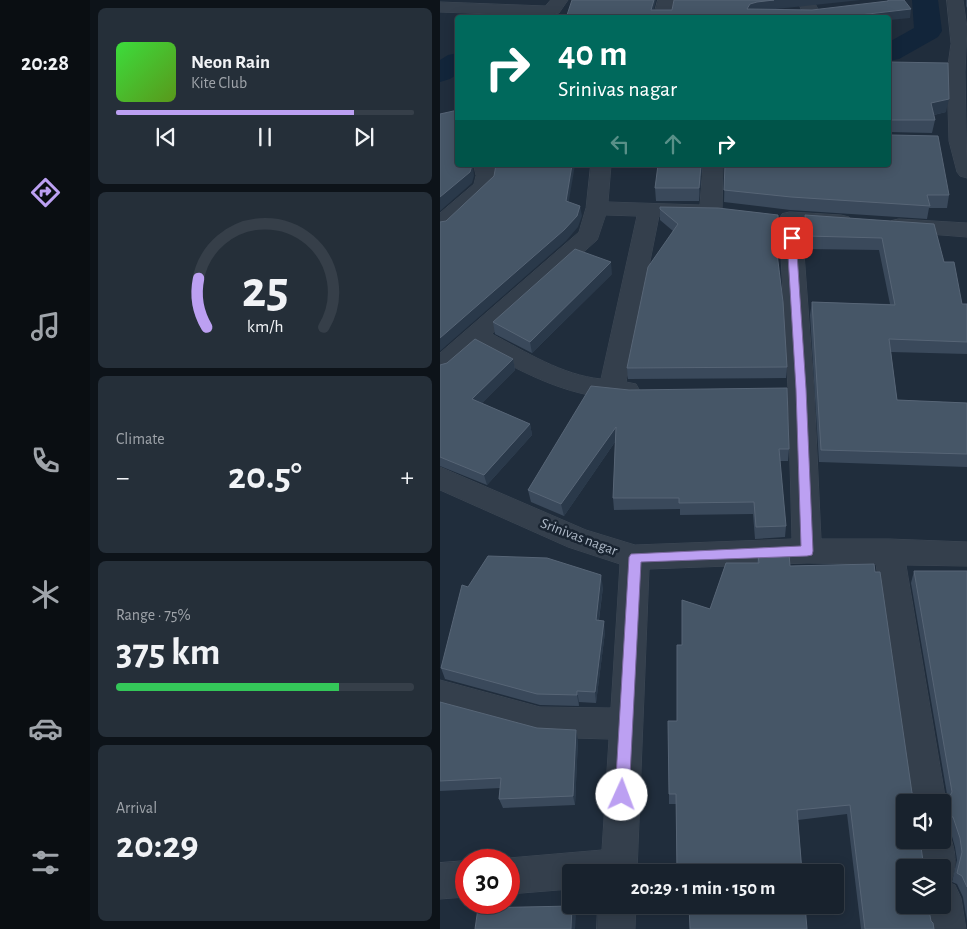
<!DOCTYPE html>
<meta charset="utf-8">
<style>
body{margin:0;font-family:"Alegreya Sans",sans-serif;background:#252f39;color:#f1f3f6;height:100vh;display:flex;flex-direction:column;font-size:19px;white-space:nowrap}
*{box-sizing:border-box;margin:0}
p{font-size:16px;color:#9fa4aa}
.icon{flex:none;width:28px;height:28px;fill:none;stroke:currentColor;stroke-width:2;stroke-linecap:round;stroke-linejoin:round}
.map{position:relative;flex:1;overflow:hidden}
.details{display:flex;flex-direction:column;gap:8px;padding:8px;background:#0d1319;width:350px}
.details>*{flex:none}
.banner{position:absolute;left:15px;top:15px;width:436px;height:152px;border-radius:5px;box-shadow:0 2px 12px #0003,0 0 0 1px #363f49;background:#00695c;color:#fff;overflow:hidden}
.controls{position:absolute;left:456px;top:794px;display:grid;gap:10px}
.controls a{display:grid;place-items:center;width:55px;height:55px;border-radius:5px;background:#18222d;box-shadow:0 2px 12px #0003,0 0 0 1px #363f49;font-size:25px}
.speed{position:absolute;left:15px;top:849px;display:flex;gap:10px;font-size:25px;font-weight:700;text-align:center}
.speed>*{display:grid;place-content:center;width:65px;height:65px;border-radius:50%;background:#18222d;box-shadow:0 2px 12px #0003,0 0 0 1px #363f49;line-height:1}
.speed .limit{border:8px solid #d22;background:#fff;color:#111}
.pin{position:absolute;display:grid;place-items:center;width:42px;height:42px;color:#fff;margin:-21px;border-radius:10px;box-shadow:0 2px 8px #0006}
.me{position:absolute;width:55px;margin:-28px;rotate:2deg;stroke-linejoin:round;filter:drop-shadow(0 0 4px #0008)}
.turn{display:flex;align-items:center;gap:18px;height:105px;padding:0 20px;font-size:22px}
.turn .icon{width:65px;height:65px;stroke-width:2.5}
.turn b{display:block;font-size:35px;line-height:42px}
.lanes{display:flex;align-items:center;height:48px;padding:0 20px;background:#0003;justify-content:center;gap:25px;direction:ltr}
.lanes .off{opacity:.35}
.big{font-size:38px;font-weight:700;line-height:1.1}
.details .widget{flex:1;display:flex;flex-direction:column;justify-content:center;gap:8px;min-width:0;padding:0 18px;border-radius:8px;background:#252f39}
.details .dial{align-items:center;gap:0}
.dial svg{height:130px;overflow:visible;fill:none;stroke:#363f49;stroke-width:7;stroke-linecap:round;text-anchor:middle}
.dial text{fill:#f1f3f6;stroke:none}
.song{display:flex;align-items:center;gap:15px}
.cover{width:60px;height:60px;border-radius:8px;background:linear-gradient(135deg,hsl(120 70% 55%),hsl(90 70% 35%))}
.played{height:5px;border-radius:2px;background:linear-gradient(90deg,#bca0f2 80%,#363f49 80%)}
.keys{display:flex;justify-content:space-around;direction:ltr}
.heat{display:flex;justify-content:space-between;align-items:center;font-size:28px;direction:ltr}
.charge{height:8px;border-radius:4px;background:linear-gradient(90deg,#34c759 75%,#363f49 0)}
.trip{position:absolute;left:122px;top:864px;width:282px;height:50px;border-radius:5px;background:#18222d;box-shadow:0 2px 12px #0003,0 0 0 1px #363f49;font-weight:700;line-height:50px;text-align:center}
main{display:flex;flex:1;min-height:0}
.tab-bar{display:flex;flex-direction:column;width:90px;justify-content:space-around;align-items:center;background:#0a0e12;color:#9fa4aa}
.tab-bar .icon{width:35px;height:35px}
.tab-bar .active{color:#bca0f2}
.tab-bar b{font-size:22px;color:#f1f3f6}
.map>svg:first-child{display:block}
</style>
<main>
<nav class="tab-bar">
<b>20:28</b>
<svg class="icon active" aria-label="directions" viewBox="0 0 24 24"><path d="M12 3l9 9-9 9-9-9zM9 14v-3h6M13 9l2 2-2 2"/></svg>
<svg class="icon" aria-label="music" viewBox="0 0 24 24"><path d="M9 18V5l10-2v13"/><circle cx="6" cy="18" r="3"/><circle cx="16" cy="16" r="3"/></svg>
<svg class="icon" aria-label="phone" viewBox="0 0 24 24"><path d="M5 4h4l2 5-3 2q2 4 5 5l2-3 5 2v4C11 20 4 13 5 4z"/></svg>
<svg class="icon" aria-label="climate" viewBox="0 0 24 24"><path d="M12 3v18M4 7l16 10M4 17L20 7"/></svg>
<svg class="icon" aria-label="car" viewBox="0 0 24 24"><path d="M5 17H2v-5l4-1 3-4h7l3 4 3 1v5h-3M9 17h6M6 11h13"/><circle cx="7" cy="17" r="2"/><circle cx="17" cy="17" r="2"/></svg>
<svg class="icon" aria-label="filters" viewBox="0 0 24 24"><path d="M4 7h16M4 17h16"/><circle cx="9" cy="7" r="2"/><circle cx="15" cy="17" r="2"/></svg>
</nav>
<section class="details">
<div class="widget">
<div class="song"><i class="cover"></i><div><b>Neon Rain</b><p>Kite Club</p></div></div>
<div class="played"></div>
<div class="keys"><svg class="icon" aria-label="previous" viewBox="0 0 24 24"><path d="M18 5L8 12l10 7zM5 5v14"/></svg><svg class="icon" aria-label="pause" viewBox="0 0 24 24"><path d="M8 5v14M16 5v14"/></svg><svg class="icon" aria-label="next" viewBox="0 0 24 24"><path d="M6 5l10 7-10 7zM19 5v14"/></svg></div>
</div>
<div class="widget dial"><svg viewBox="0 0 100 80">
<path d="M14 69A42 42 0 1 1 86 69"/>
<path d="M14 69A42 42 0 0 1 9 39" stroke="#bca0f2"/>
<text x="50" y="56" font-size="32" font-weight="700">25</text>
<text x="50" y="72" font-size="11">km/h</text>
</svg></div>
<div class="widget"><p>Climate</p>
<div class="heat"><a>−</a><b class="big">20.5°</b><a>+</a></div>
</div>
<div class="widget"><p>Range · 75%</p><b class="big">375 km</b><div class="charge"></div></div>
<div class="widget"><p>Arrival</p><b class="big">20:29</b></div>
</section>
<div class="map">
<svg width="527" height="929" viewBox="0 0 527 929">
<rect width="100%" height="100%" fill="#202d3c"/>
<g fill="none" stroke-linecap="round" stroke-linejoin="round">
<!-- canal -->
<path fill="#12253a" fill-rule="evenodd" d="M472,0h26l4,31 -4,6 -39,22 -10,2v-19l25,-14z
M18,53v21l-8,5 -10,3v-22l8,-5z"/>
<defs>
<path id="minor" d="M111,0h17l-9,13 -14,3 -105,-4v-10l105,4z
M218,0h16l-3,18h-18z
M357,0h16l10,18h-17z
M507,0h16l4,28 -2,44 2,106 -7,-2 -3,-4 -8,-31 -2,-69 4,-28z
M34,165h20l2,11 -1,10 -47,44 -8,2v-19l34,-29 2,-8z
M151,165h20l-3,37 92,3 3,-40h20l-1,46 -3,5 -8,2 -52,-2 -33,166 10,2 4,7 -4,7c-10,3 -20,2 -30,0 -51,-7 -84,-27 -129,-50l-28,25 -9,3v-23l139,-121 7,-24zM166,215l31,1 -36,163c-39,-4 -75,-27 -109,-45l105,-94z
M350,212l51,3 8,2 3,5 -3,5 -8,2 -39,-3 12,163 7,150h68l78,3v24l-61,-1 40,237 -4,7v-7h-32l-34,-238 -69,-1 -158,6 -12,303h-66v17l-62,5v-34h-6l6,-2 93,-8 7,-111 -69,-2 -100,-27v-30l100,27 71,1 9,-144 -52,-17 -128,-57v-23l146,63 49,15 157,-6 -4,-150 -9,-170 3,-5z
M459,219l68,4v14l-76,-6 -3,-5 3,-5z
M502,826l5,1c7,19 12,35 4,54l-3,1 7,3 6,13 5,31h-38l-4,-24h18v-37h-22l-4,-28h26z
M26,861v36l-26,2v-36z
M158,905h38l-1,24h-38z"/>
</defs>
<!-- minor casing -->
<use href="#minor" stroke="#3d4855" stroke-width="1"/>
<!-- minor -->
<use href="#minor" fill="#343f4c" fill-rule="evenodd"/>
</g>
<!-- wall -->
<path fill="#3a495b" d="M526,0h1v8l-1,-2z
M449,62l57,50 -12,3 1,5 -3,13 -43,-1v1l60,62 -2,13h-18l-2,11 -137,-9 -66,-8 1,-37h164z
M218,165h44l-3,36h-43l-1,-13z
M220,209l119,28v12h-2l10,118 -1,11 -158,1 -1,-11 46,-137 -13,-11z
M365,215l129,9 10,38 18,42h5v50l-76,-2 6,48 70,3v64l-148,-5 -9,-147 2,-13 78,2 -11,-54 -73,-1 -2,-21z
M172,274l-80,79 -37,-19 -2,-12z
M73,359l2,11 -33,33 48,21 2,11 -45,50 -47,-19v-101z
M189,390l160,59 -1,12h-8l6,65 -1,11 -30,2 -2,-25 -73,1v-6l-66,1 -1,-12 2,-56 -51,74 -33,-14 -3,-12z
M349,554l1,12 84,-2 1,8h5l32,221 2,1h31v5l2,2 1,-1 -37,-217 3,-12h53v350l-4,-24 -6,-13 -5,-2 5,-22 -2,-13 -6,-21 -4,-1v4l-3,4v-31h-37v38h15l3,21h22v34l-3,4v-31h-37v37h23l3,16 2,2 1,6h-73l-14,-115 -49,6 4,52h-125l-1,-68h-7v-10l-1,-73h9v-76h5v-45l28,9 16,-46h31l1,-8z
M28,587h135l-4,33 6,12 -9,71 -17,-1v4l-39,-1 -95,-26 -4,-11z
M0,702l138,38 -3,65 -72,3 -4,-9 1,-11 -60,3z"/>
<!-- shaded-wall -->
<path fill="#2a394a" d="M214,0h2l-4,18 -1,-8z
M334,0h87l-104,11 -10,-2 3,-5 7,-2z
M471,9l-1,9 -21,2v-2h-55z
M509,99l-3,13 -17,4 2,-13z
M32,165h1l1,11 -2,7 -32,28v-14z
M132,165h3l-8,47 -1,-11z
M261,165h1l-3,36v-13z
M140,206l2,10 -4,11 -12,14 -126,110v-13z
M171,262l1,12 -80,79 -2,-11z
M73,359l2,11 -40,40 -3,-11z
M90,424l2,11 -45,50 -3,-10z
M176,427l1,12 -53,77 -3,-12z
M161,575l2,12 -6,45 -1,-12z
M164,621l1,11 -9,71 -1,-11z
M137,691l2,11v4l-2,-11z
M136,730l2,10 -3,65 -2,-9z
M132,906l4,10 -1,13h-4z"/>
<!-- building -->
<path fill="#465667" stroke="#576576" d="M132,0h82l-3,10h21l2,-10h100l-17,2 -7,2 -3,5 65,1 76,-9v-1h16l7,9 -77,9h-268z
M449,62l59,1 1,36 -18,4 4,17h-44l-2,1v12l2,2 47,1 11,59h-22l3,11 -139,-9 -67,-7 1,-25h164z
M18,110v55h14l-2,7 -30,25v-83z
M56,165h76l-6,36 14,5 -3,10 -13,14 -124,108v-116l6,-1 48,-45z
M218,165h43l-2,23h-44z
M220,207l58,1 60,7 1,22h-4l8,65 4,65 -160,1 21,-101 30,-43 -18,-15z
M365,215l129,9 10,38h10l8,42h5v38l-78,-3 8,61 70,3v51l-146,-4 -9,-148 83,3 -13,-67 -75,-2z
M135,249l36,13 -81,80 -37,-20z
M35,339l38,20 -41,40 58,25 -46,51 -44,-18v-92l7,-2z
M151,386l38,4 158,-2 2,61h-10l7,77 -30,1 -2,-25 -75,1v-5h-66l3,-71 -55,77 -33,-14z
M349,554l1,12 84,-2 1,8h5l32,221 2,1h31v5l2,2 5,-9 -38,-221h53v316l-5,-11 -5,-3 5,-21 -2,-14 -7,-21 -8,-2v14h-3v-27h-37v38h15l3,21h22v34h-3v-27h-37v37h23l3,16 2,2 1,6h-69l-15,-124 -53,5 5,62h-125l-1,-78h-7l-1,-73h9v-76h5v-45l28,9 16,-46h33l-1,-8z
M48,556l59,2 54,17 -5,45 8,1 -9,71 -18,-1v4l-40,-1 -96,-26 21,-83 6,2z
M0,702l97,26 39,2 -3,66 -74,3 2,-21 -61,3z
M249,905h116l2,24h-117z
M132,906l-1,23h-96l3,-21z"/>
<!-- route -->
<path fill="#bca0f2" stroke="#7a689d" d="M352,235l4,3 10,151 7,162 -1,4 -5,1 -166,6 -12,233 -2,5 -5,2 -5,-2 -2,-5 14,-238 2,-3 170,-8 -5,-157 -9,-151z"/>
<g text-anchor="middle" dominant-baseline="central" stroke-width="5" stroke-linejoin="round" paint-order="stroke">
<!-- street labels -->
<g font-size="15" fill="#afbac8" stroke="#192431">
<text transform="translate(139 537) rotate(21)">Srinivas nagar</text>
</g>
</g>
</svg>
<div class="controls">
<a><svg class="icon" aria-label="sound" viewBox="0 0 24 24"><path d="M4 9h4l5-4v14l-5-4H4zM17 9q2 3 0 6"/></svg></a>
<a><svg class="icon" aria-label="layers" viewBox="0 0 24 24"><path d="M12 4l9 5-9 5-9-5zM3 14l9 5 9-5"/></svg></a>
</div>
<div class="speed"><div class="limit">30</div></div>
<div class="pin" style="left:352px;top:238px;background:#d93025"><svg class="icon" aria-label="arrive" viewBox="0 0 24 24"><path d="M6 21V4h12l-3 4 3 4H6"/></svg></div>
<svg class="me" style="left:182px;top:795px" viewBox="-20 -20 40 40"><circle r="19" fill="#fff"/><path d="M0-13L10 11 0 6-10 11z" fill="#bca0f2"/></svg>
<div class="trip">20:29 · 1 min · 150 m</div>
<div class="banner">
<div class="turn"><svg class="icon" aria-label="right" viewBox="0 0 24 24"><path d="M7 20v-9h11M14 6l5 5-5 5"/></svg><div><b>40 m</b>Srinivas nagar</div></div>
<div class="lanes"><svg class="icon off" aria-label="left" viewBox="0 0 24 24"><path d="M17 20v-9H6M10 6l-5 5 5 5"/></svg><svg class="icon off" aria-label="ahead" viewBox="0 0 24 24"><path d="M12 20V5M6 11l6-6 6 6"/></svg><svg class="icon" aria-label="right" viewBox="0 0 24 24"><path d="M7 20v-9h11M14 6l5 5-5 5"/></svg></div>
</div>
</div>
</main>
